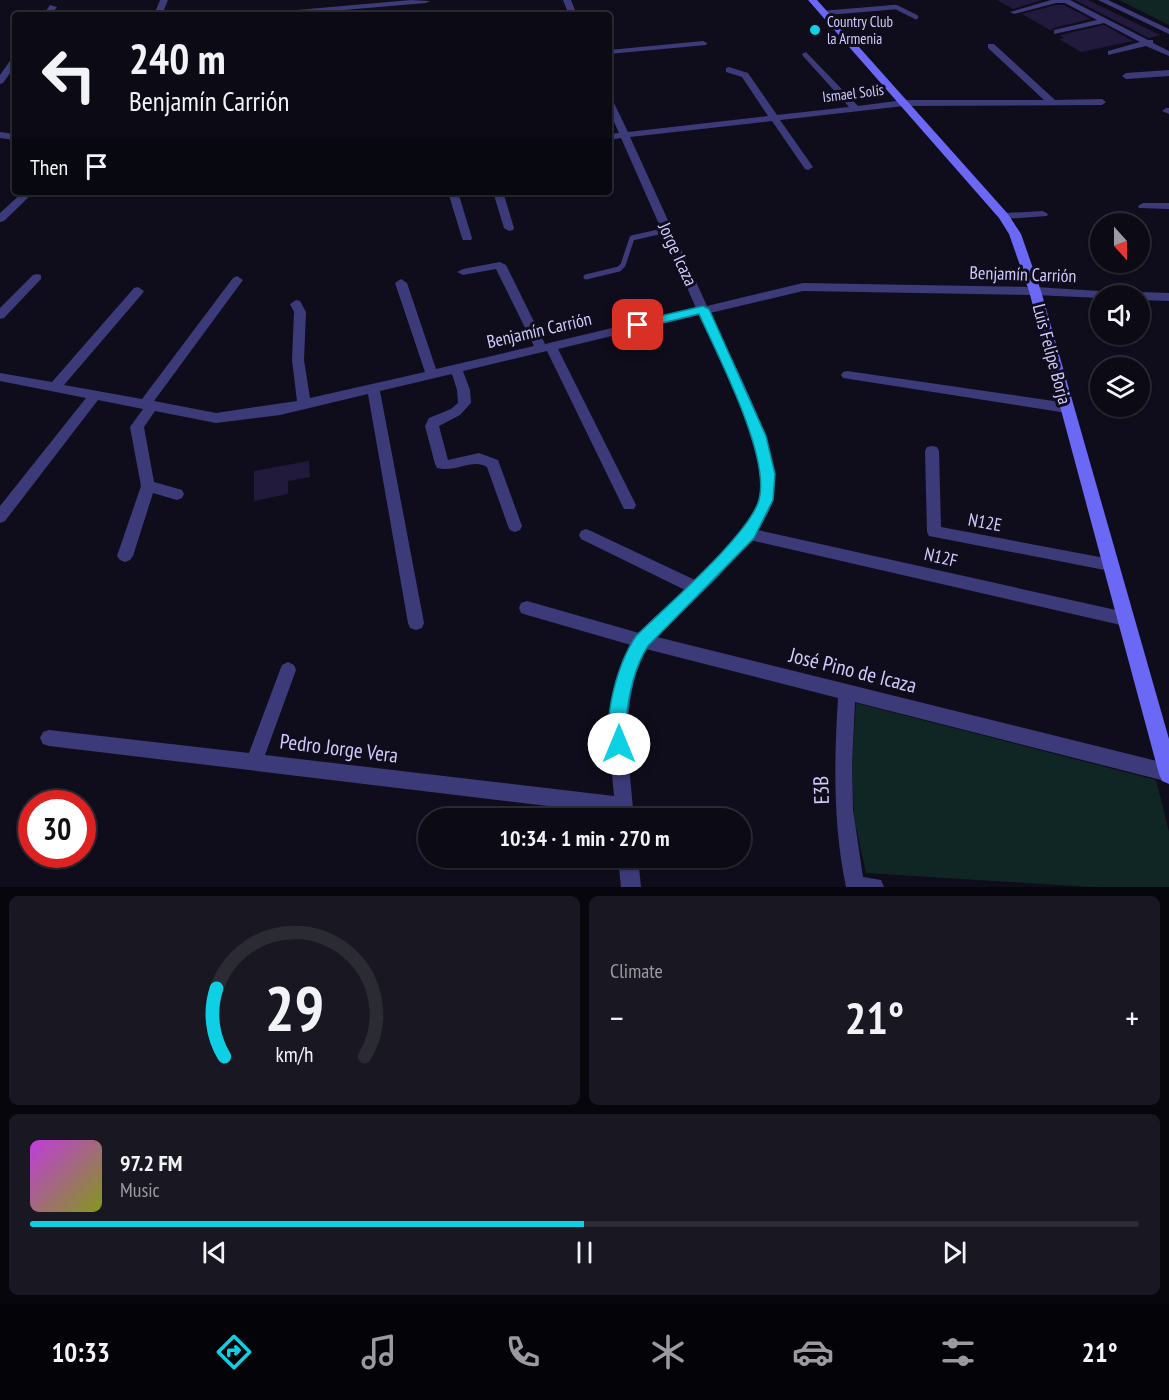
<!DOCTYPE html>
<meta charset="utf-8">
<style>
body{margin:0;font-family:"PT Sans Narrow",sans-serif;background:#191822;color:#f1f3f6;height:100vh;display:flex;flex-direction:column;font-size:22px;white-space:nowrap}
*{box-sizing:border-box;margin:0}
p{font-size:20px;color:#9a9aa0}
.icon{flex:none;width:33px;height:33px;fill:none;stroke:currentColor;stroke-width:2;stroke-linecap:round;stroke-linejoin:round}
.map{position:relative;height:887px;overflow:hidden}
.side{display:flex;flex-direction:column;gap:9px;padding:9px;background:#06060c;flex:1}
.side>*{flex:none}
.banner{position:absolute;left:12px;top:12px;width:600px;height:183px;border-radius:6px;box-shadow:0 2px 4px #0004,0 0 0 2px #2b2b34;background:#0b0a15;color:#f1f3f6;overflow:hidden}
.needle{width:39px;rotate:159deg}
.controls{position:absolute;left:1090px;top:213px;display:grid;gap:12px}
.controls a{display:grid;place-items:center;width:60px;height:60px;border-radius:50%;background:#0b0a15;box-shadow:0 2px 4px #0004,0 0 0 2px #2b2b34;font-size:30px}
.speed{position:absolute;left:18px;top:790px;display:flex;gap:12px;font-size:30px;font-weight:700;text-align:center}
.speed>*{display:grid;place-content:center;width:78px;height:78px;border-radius:50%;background:#0b0a15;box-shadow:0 2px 4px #0004,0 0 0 2px #2b2b34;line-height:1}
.speed .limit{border:9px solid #d22;background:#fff;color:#111}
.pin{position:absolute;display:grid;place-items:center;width:51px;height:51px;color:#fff;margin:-26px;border-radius:12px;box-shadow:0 3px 9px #0006}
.me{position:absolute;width:66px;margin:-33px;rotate:0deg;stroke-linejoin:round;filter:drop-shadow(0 0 4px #0008)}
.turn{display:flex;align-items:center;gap:21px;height:126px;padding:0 18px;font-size:27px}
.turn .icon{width:78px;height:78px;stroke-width:2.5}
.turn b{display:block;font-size:42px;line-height:51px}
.then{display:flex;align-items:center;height:57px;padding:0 18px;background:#0003;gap:12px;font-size:22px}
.big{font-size:45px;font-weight:700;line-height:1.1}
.side .widget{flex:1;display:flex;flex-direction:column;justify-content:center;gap:9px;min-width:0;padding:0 21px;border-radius:9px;background:#191822}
.side .dial{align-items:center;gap:0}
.dial svg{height:156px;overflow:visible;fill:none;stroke:#2b2b34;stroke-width:7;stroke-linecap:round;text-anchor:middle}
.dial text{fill:#f1f3f6;stroke:none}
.song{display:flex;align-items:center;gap:18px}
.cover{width:72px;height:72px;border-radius:9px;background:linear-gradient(135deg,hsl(290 70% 55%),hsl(70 70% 35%))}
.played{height:6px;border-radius:3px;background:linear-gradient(90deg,#0ed0e5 50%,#2b2b34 50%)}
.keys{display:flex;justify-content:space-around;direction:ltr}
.heat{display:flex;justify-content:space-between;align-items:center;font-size:33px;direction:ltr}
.side .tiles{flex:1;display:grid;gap:9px;grid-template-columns:1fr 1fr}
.widget:last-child{grid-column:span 2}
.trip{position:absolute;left:418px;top:808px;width:333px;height:60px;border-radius:30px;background:#0b0a15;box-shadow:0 2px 4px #0004,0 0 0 2px #2b2b34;font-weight:700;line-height:60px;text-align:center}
.tab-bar{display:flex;height:96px;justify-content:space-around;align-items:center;background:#040408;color:#9a9aa0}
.tab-bar .icon{width:42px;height:42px}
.tab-bar .on{color:#0ed0e5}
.tab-bar b{font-size:27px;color:#f1f3f6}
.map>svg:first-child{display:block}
</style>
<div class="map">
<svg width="1169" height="887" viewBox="0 0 1169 887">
<rect width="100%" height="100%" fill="#0f0d1c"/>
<!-- green -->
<path fill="#102625" d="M1119,0h50v25z
M856,703l300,77 13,52v55h-77l-226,-14 -12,-55 -2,-55z"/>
<!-- building -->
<path fill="#211a3c" d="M997,0h45l-29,9z
M1075,0h13l72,35 -11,3z
M1056,5h8l27,14 -38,9 -1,3 -30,-17z
M1104,25l29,16 -52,11 -22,-13 5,-1 -4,-3z
M309,461l1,16 -22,4v13l-34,7v-30z"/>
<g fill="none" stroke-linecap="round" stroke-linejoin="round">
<!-- lane-far1 -->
<path stroke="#3d3a79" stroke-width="4.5" d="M824,13l72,-6 20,10"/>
<!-- lane -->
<path stroke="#3d3a79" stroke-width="5" d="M586,277l33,-8 4,-4 9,-27 35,-8"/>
<!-- street -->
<path fill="#3d3a79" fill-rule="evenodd" d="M160,0h8l-6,15h-8z
M411,0l19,1 -4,2 -129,11 -4,-2 4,-2z
M563,0h8l6,15h-8z
M1051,0h19l78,40h5v3l16,8v5l-23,-10 -38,9v-4l32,-9 -36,-19 -50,11v-4l43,-10 -32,-17h-9l-42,11 -4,-2z
M1098,0h10l61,29v5z
M50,5l7,2 -6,8h-8z
M703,41l4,2 -1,2 -97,9v-4z
M988,44h6l61,56 47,-1 4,3 -4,3 -198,1 -124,14 33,47 -5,3 -3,-1 -33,-48 -142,16 77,169 96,-23 232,4 96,6 1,3h-31v2l-66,-3 -232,-4 -93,22c20,45 70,131 64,180 -1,13 -9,26 -16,37l367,82 6,2 2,5 -2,5 -6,2 -375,-86 -32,37 -61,60 512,127v18l-314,-80 -3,62 1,46 10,67 18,3 3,7h-38c-13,-63 -12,-125 -8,-189l-192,-49c-27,53 -17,113 -12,170h-18l-1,-5 -566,-68 -6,-2 -3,-6 3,-6 6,-2 200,23 31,-83 2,-5 6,-3 6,3 2,5 -31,85 349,41c-5,-52 -8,-104 17,-151l-104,-30 -6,-2 -2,-5 2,-5 6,-2 112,32 46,-43 -104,-51 -2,-4 2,-4 5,-2 5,2 104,49c22,-22 53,-48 63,-79 14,-43 -40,-144 -59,-186l-141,34 78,156 -2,4h-10l-2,-4 -75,-154 -84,20 7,19 1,13 -11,12 -21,11 9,34 31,-7 19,7 24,66 -2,4 -5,2 -5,-2 -2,-4 -21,-59c-15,-9 -31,6 -50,1l-2,-4 -10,-38 4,-8 22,-9 7,-6 -1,-13 -5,-16 -72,17 44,232 -2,5 -6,2 -6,-2 -2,-5 -40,-229 -88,21 -64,8 -61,-12 -11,16 10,55 28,8 2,4 -2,4 -5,2 -24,-7 -20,63 -3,4 -5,2 -5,-2 -3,-4 24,-70 -11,-59 13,-18 -45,-9 -93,121 -5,2v-17l86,-108 -86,-17v-8l52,9 82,-94 4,-1 6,4 -2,3 -78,91 78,14 91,-121 4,-2 6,4 -89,121 62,12 81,-12 -5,-41 2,-48 -4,-8 6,-4 4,1 6,11 -2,48 6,38 115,-26 -30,-89 6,-4 6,4 29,86 98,-23 -38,-77 -33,6 -6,-3 6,-3 37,-7 6,3 39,79 151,-36 -75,-170 -12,2v-6l10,-1 -10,-22v-13l4,3 15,31 140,-16 -26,-39 -16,-5v-4l3,-1 19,6 29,42 72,-8 -46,-51 -1,-2 4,-2 52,54 46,-6h140l-56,-52z
M12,58h3v8l-12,17 -3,1v-9z
M1169,70v6l-43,3 -4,-3 4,-3z
M1166,108h3v6l-7,-3z
M0,132l15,2v6l-15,-2z
M23,192h11l-30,29 -4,1v-9z
M448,192h10l14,46 -1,2h-8l-1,-2z
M493,192h10l11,36 -1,2 -4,1 -5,-3z
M1143,203h26v6l-30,-1 -1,-2z
M1043,211l5,3 -1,2 -43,3 -5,-3 5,-3z
M37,274l4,1v4l-37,39 -4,1v-11l33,-33z
M1140,292l29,1v8l-29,-1v-4h-5z
M847,371l220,32 7,5 -7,5 -224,-35 -2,-3 2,-3z
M932,446l5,1 2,4 2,76 169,32 5,2 3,4 -3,4 -5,2 -181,-35 -2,-4 -2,-81 2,-4z
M618,858h20l3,29h-20z"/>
<!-- secondary -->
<path fill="#6b68f6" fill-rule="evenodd" d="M808,0h9l191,214 13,20 20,57 128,448v45l-7,-3 -3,-7 -130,-483 -20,-57 -10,-16z"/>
</g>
<!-- route -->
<path fill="#0ed0e5" stroke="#098795" stroke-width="1.5" d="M703,306l6,3 57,127 9,38 -2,26 -19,38 -106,108c-14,22 -20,51 -22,77 0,10 3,18 -1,28l-6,2 -6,-2c-13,-30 6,-90 23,-115 29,-29 113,-101 123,-136 12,-43 -41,-144 -60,-186l-61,15 -6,-4 2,-3z"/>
<!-- markers -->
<circle fill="#0ed0e5" stroke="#0f0d1c" stroke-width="2" cx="815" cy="30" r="6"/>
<g text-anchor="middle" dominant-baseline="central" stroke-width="6" stroke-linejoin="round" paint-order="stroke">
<!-- far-poi labels -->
<g font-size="15" fill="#d0cbfc" stroke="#0f0d1c" text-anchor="start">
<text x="827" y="21">Country Club<tspan x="827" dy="17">la Armenia</tspan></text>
</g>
<!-- far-street labels -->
<g font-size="15" fill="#d0cbfc" stroke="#0f0d1c">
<text transform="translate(853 93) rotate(-7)">Ismael Solís</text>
</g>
<!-- street labels -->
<g font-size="18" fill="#d0cbfc" stroke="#0f0d1c">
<text transform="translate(678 254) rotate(65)">Jorge Icaza</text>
<text transform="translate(1023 274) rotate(2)">Benjamín Carrión</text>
<text transform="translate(539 330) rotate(-13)">Benjamín Carrión</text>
<text transform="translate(1052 354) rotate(75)">Luis Felipe Borja</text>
<text transform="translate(985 522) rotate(11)">N12E</text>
<text transform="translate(941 557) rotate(13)">N12F</text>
</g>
<!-- near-street labels -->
<g font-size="21" fill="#d0cbfc" stroke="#0f0d1c">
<text transform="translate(853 670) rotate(14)">José Pino de Icaza</text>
<text transform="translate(339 748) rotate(7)">Pedro Jorge Vera</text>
<text transform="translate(821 790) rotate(-92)">E3B</text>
</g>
</g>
</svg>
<div class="controls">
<a><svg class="needle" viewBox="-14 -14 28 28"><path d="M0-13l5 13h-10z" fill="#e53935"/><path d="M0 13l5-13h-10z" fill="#9a9aa0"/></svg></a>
<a><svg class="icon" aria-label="sound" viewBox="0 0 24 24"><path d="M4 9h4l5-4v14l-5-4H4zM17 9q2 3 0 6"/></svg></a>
<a><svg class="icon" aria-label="layers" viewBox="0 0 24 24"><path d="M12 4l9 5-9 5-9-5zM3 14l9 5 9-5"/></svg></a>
</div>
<div class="speed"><div class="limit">30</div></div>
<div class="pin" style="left:638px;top:325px;background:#d93025"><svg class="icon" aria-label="arrive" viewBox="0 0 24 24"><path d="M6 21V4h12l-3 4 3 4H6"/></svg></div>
<svg class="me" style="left:619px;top:744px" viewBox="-20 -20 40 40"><circle r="19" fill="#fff"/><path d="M0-13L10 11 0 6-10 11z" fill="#0ed0e5"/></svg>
<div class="trip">10:34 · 1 min · 270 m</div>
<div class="banner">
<div class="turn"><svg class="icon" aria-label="left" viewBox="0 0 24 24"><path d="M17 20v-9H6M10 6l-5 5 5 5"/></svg><div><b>240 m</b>Benjamín Carrión</div></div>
<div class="then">Then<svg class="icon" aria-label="arrive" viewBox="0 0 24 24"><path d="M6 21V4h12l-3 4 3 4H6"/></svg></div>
</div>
</div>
<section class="side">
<div class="tiles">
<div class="widget dial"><svg viewBox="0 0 100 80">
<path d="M14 69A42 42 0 1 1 86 69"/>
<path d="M14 69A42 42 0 0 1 10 34" stroke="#0ed0e5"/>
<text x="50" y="56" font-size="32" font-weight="700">29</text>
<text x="50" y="72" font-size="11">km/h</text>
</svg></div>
<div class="widget"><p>Climate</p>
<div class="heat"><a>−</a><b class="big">21°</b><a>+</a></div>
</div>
<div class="widget">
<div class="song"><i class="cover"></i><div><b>97.2 FM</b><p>Music</p></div></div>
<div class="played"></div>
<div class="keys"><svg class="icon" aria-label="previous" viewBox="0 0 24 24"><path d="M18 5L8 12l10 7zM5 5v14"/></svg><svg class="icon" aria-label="pause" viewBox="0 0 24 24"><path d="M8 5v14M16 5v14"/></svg><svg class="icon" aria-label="next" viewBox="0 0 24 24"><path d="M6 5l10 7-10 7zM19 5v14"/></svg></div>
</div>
</div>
</section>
<nav class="tab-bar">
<b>10:33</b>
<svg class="icon on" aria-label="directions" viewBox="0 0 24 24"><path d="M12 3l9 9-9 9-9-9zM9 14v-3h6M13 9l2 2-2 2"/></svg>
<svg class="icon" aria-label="music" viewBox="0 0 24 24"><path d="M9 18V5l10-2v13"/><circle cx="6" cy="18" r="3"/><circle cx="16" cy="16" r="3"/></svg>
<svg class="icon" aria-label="phone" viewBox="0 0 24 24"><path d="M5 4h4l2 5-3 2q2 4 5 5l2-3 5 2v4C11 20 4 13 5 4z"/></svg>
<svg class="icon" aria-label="climate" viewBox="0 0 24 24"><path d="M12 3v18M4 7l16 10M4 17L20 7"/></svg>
<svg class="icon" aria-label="car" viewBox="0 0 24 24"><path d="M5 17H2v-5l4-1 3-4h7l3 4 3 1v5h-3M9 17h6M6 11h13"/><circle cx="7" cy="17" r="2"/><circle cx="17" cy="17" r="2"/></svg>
<svg class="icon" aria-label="filters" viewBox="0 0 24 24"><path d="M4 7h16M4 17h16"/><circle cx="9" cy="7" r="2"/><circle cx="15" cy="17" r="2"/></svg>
<b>21°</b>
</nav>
